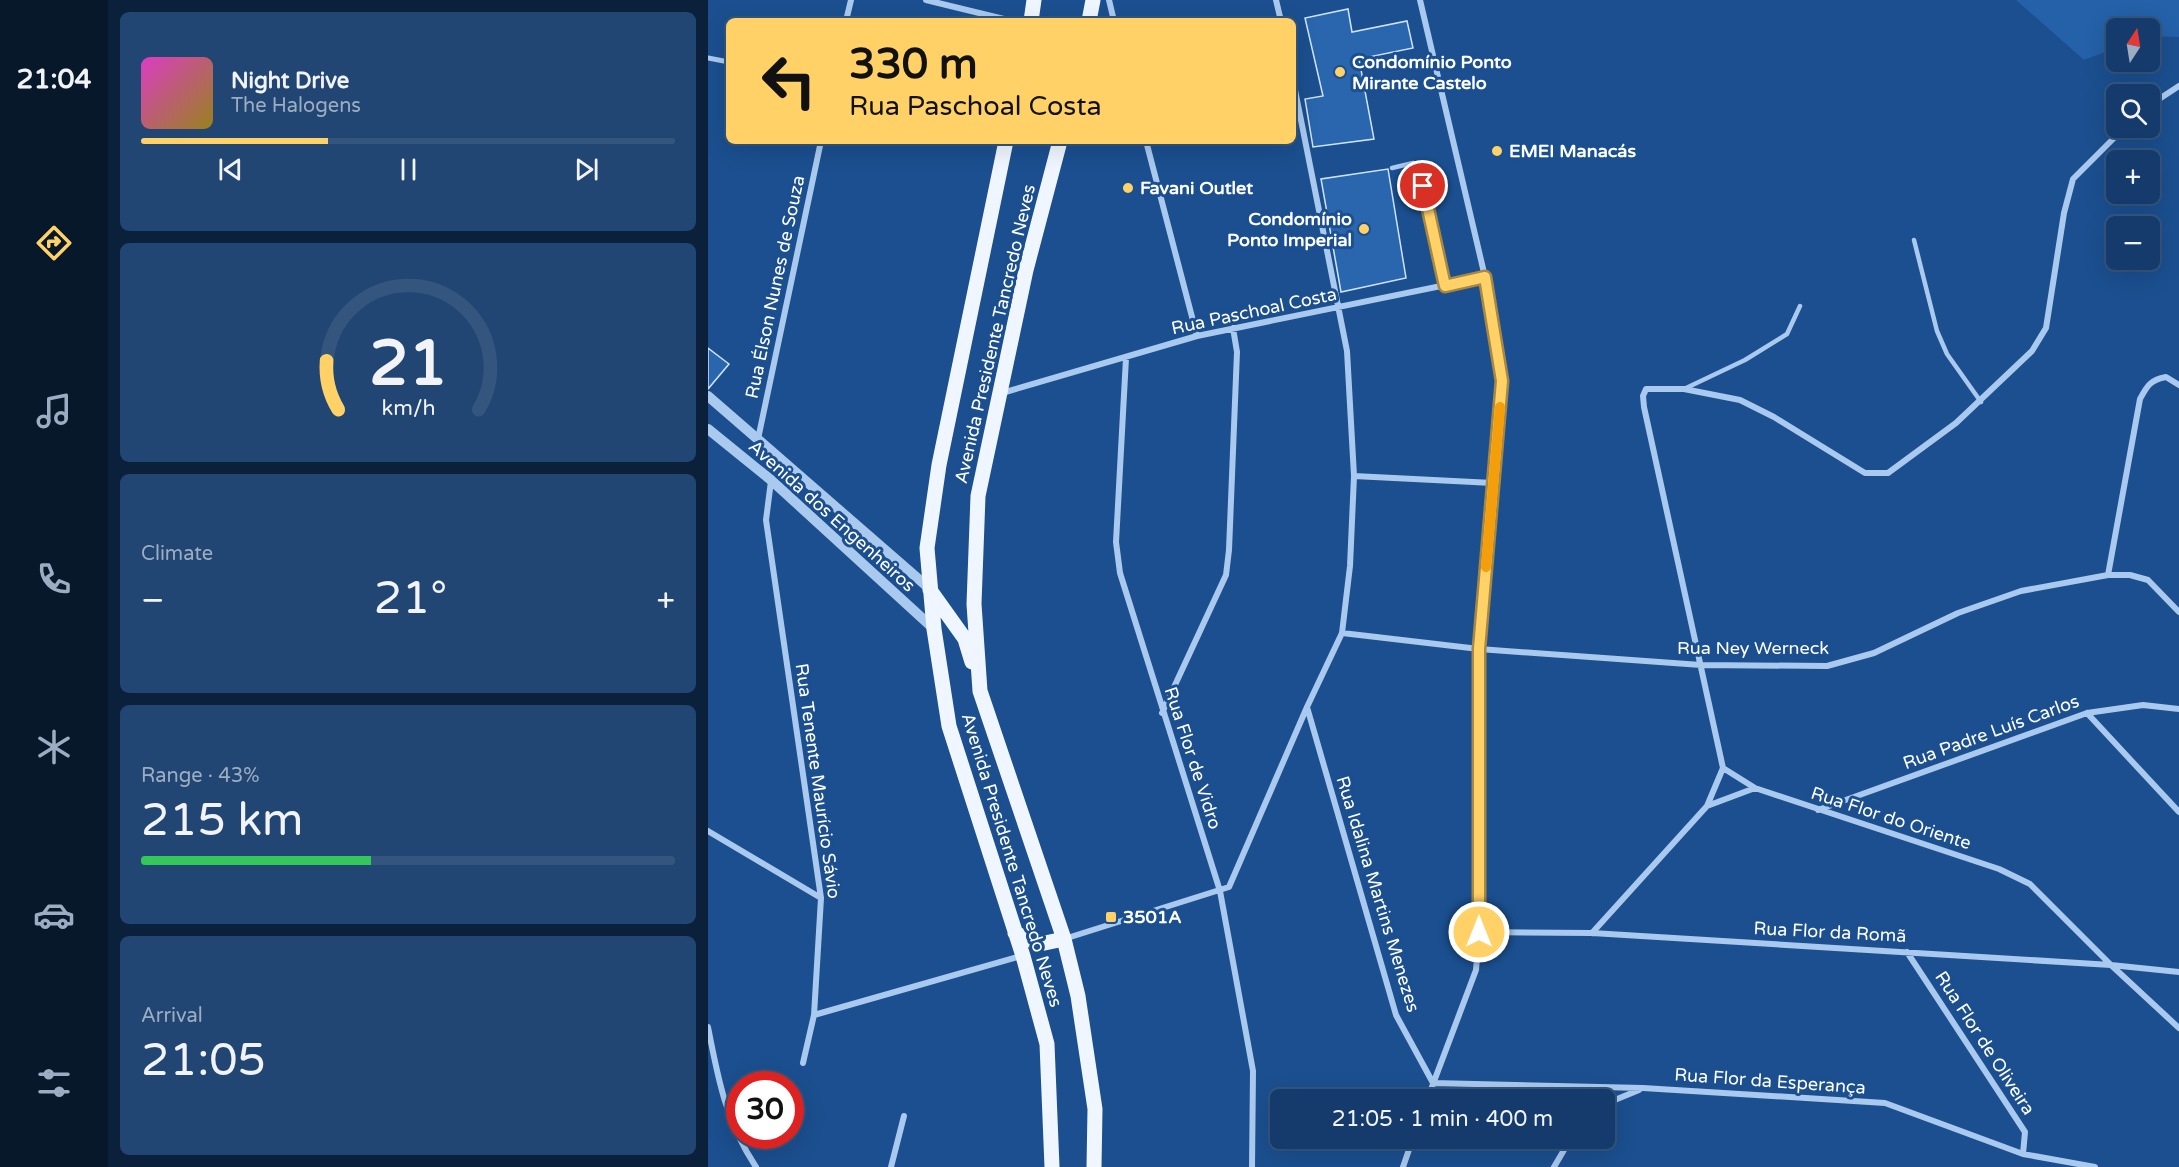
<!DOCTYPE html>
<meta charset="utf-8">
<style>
body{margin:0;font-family:"Varela Round",sans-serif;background:#214673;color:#f1f3f6;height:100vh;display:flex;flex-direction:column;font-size:22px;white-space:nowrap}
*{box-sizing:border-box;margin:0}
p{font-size:20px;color:#9dadc1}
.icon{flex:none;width:33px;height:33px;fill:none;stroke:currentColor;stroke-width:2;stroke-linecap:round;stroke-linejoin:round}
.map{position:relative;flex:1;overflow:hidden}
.panel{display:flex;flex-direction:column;gap:12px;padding:12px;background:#0b203b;width:600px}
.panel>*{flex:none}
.hud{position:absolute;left:18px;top:18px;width:570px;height:126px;border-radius:9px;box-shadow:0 6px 24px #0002,0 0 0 2px #33557e;background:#ffd166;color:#111;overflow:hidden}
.needle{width:39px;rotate:12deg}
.tools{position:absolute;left:1398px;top:18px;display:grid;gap:12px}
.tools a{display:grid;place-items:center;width:54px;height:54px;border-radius:9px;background:#143b6b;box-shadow:0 6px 24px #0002,0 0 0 2px #33557e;font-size:30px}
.speed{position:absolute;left:18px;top:1071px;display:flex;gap:12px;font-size:30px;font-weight:700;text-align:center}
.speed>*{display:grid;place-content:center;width:78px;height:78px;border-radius:50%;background:#143b6b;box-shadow:0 6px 24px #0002,0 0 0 2px #33557e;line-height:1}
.speed .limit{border:9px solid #d22;background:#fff;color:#111}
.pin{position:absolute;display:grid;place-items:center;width:51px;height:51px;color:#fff;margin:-26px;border:3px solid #fff;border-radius:50%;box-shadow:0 2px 6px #0007}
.me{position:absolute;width:66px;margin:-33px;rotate:0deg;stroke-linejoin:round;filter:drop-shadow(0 0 4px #0008)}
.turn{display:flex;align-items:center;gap:21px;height:126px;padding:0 24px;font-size:27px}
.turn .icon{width:78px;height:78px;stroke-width:2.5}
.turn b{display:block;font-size:42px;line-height:51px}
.big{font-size:45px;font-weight:600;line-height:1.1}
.panel .widget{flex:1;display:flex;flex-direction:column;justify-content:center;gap:9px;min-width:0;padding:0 21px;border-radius:9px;background:#214673}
.panel .dial{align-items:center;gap:0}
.dial svg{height:156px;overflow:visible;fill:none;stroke:#33557e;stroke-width:7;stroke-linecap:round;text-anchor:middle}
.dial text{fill:#f1f3f6;stroke:none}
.song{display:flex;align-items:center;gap:18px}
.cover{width:72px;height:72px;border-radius:9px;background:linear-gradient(135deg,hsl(310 70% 55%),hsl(50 70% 35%))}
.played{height:6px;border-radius:3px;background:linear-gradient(90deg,#ffd166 35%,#33557e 35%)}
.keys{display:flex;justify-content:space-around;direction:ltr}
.heat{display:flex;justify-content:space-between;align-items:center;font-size:33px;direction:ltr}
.charge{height:9px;border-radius:4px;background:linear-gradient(90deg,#34c759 43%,#33557e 0)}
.trip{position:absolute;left:562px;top:1089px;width:345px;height:60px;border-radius:9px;background:#143b6b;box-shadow:0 6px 24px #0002,0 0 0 2px #33557e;font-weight:600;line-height:60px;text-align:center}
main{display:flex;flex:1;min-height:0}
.tabs{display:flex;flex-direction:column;width:108px;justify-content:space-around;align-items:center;background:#08182b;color:#9dadc1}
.tabs .icon{width:42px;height:42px}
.tabs .current{color:#ffd166}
.tabs b{font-size:27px;color:#f1f3f6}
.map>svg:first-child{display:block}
</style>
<main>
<nav class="tabs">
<b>21:04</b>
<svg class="icon current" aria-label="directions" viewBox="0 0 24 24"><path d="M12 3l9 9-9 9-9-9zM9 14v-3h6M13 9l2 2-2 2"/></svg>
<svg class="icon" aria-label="music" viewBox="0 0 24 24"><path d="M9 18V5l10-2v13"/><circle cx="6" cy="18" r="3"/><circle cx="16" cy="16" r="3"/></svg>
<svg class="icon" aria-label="phone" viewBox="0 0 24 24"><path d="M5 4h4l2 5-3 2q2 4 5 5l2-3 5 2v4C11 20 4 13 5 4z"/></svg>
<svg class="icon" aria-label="climate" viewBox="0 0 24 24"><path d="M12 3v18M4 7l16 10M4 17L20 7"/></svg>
<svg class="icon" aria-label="car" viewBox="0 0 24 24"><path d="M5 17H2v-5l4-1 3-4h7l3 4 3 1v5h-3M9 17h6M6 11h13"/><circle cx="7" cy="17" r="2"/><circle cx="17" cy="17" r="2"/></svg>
<svg class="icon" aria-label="filters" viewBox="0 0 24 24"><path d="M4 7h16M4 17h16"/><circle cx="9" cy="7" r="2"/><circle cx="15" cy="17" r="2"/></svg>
</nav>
<section class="panel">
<div class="widget">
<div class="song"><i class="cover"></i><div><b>Night Drive</b><p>The Halogens</p></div></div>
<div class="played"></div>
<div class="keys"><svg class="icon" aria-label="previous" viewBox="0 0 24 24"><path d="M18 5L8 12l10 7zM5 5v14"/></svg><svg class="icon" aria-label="pause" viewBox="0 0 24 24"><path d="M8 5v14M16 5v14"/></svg><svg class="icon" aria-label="next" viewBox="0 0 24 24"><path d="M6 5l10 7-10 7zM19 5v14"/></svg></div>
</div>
<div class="widget dial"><svg viewBox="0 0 100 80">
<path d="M14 69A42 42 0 1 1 86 69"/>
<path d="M14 69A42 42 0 0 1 8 44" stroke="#ffd166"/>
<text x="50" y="56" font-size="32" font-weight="700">21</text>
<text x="50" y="72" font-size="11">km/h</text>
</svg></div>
<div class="widget"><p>Climate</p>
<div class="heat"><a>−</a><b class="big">21°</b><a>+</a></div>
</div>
<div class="widget"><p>Range · 43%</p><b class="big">215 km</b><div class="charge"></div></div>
<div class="widget"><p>Arrival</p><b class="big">21:05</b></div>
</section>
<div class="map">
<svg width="1471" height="1167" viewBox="0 0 1471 1167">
<rect width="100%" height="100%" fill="#1b4f8f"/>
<!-- green -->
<path fill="#2461a8" d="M1308,0h163v37l-29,-1v-8h-34v20l-32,12z"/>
<!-- building -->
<path fill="#2a66ad" stroke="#cfe3fa" stroke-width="1.5" d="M640,9l4,23 55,-11 6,27 -54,11 15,80 -61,8 -8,-48 18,-3 -18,-78z
M680,169l18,109 -65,14 -20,-113z
M0,348l21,16 -21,25z"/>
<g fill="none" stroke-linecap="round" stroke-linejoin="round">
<!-- service -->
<path stroke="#a9c9ee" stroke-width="4.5" d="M684,168l21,-5 6,2 26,121
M1206,240l23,91 10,23 34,48
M976,389l61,-29 42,-26 13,-28"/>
<!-- pedestrian -->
<path stroke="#a9c9ee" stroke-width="5" d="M0,58l21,4"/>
<!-- minor -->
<path stroke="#a9c9ee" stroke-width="6" d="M218,0l86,21
M401,0l5,21
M568,0l5,21
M712,0l65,277 17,104 -23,268v283l-3,38 -49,130
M138,21l5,-21
M1442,105l29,-19
M438,141l51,195
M418,358l-10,184 4,31 100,318 33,180 -1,96
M294,393l195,-57 288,-59
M50,439l63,-298
M646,476l139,7
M63,481l-5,39 55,378 -7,117 -11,48
M1400,575l32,-176c7,-13 10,-19 26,-22l13,8
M634,633l137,16 222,16 126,1 47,-13 84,-40 63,-22 87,-16h22l18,5 31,32
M599,707l89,308 37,68 210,5 242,15 138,51 72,13
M454,713l64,-138 3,-25 8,-198 -4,-24
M1379,713l92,99
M1015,768l32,20 244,81 31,15 81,81 68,63
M999,806l16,-38 -79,-361 -1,-11 3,-7h38l56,11 34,17 91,56h23l68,-50 76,-72 14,-23 18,-115 9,-34 51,-51
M1110,810l269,-97 56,-8 36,4
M0,831l113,67
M771,932l113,1 519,32 68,7
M884,933l115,-127 48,-18
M356,939l165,-52 78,-180 35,-74 8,-67 4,-90 -7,-125 -54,-271
M1199,952l118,180 -2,22
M106,1015l207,-59
M0,1027c10,52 18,95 48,140
M897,1104l34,-14
M183,1167l13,-51
M695,1167l10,-29
M846,1167l17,-29"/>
<!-- tertiary -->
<path stroke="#a9c9ee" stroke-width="10" d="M0,396l222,193
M0,429l63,51 163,149"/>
<!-- primary -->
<path stroke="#f0f6ff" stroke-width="15" d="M323,21l3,-21
M381,21l4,-21
M298,141l-67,324 -12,83 7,81 15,97 74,230 24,88 5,123
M352,141l-34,129 -48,226 -4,108 6,87 84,248 14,57 17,113 -1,58
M222,590l35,49 7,23
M307,933l25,11 24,-5"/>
</g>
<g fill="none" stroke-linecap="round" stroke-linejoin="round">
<defs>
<path id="route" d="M715,186l22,100 40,-9 17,104 -23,268v283"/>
</defs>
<!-- route casing -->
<use href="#route" stroke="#a68842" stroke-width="15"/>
<!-- route -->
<use href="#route" stroke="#ffd166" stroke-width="10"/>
<!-- slow -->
<path stroke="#f59e0b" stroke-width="10" d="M778,567l14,-160"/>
</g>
<!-- markers -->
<g fill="#ffd166" stroke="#1b4f8f" stroke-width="2">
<circle cx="632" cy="72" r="6"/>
<circle cx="789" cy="151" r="6"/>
<circle cx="420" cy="188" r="6"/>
<circle cx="656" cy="229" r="6"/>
<rect x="397" y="911" width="12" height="12" rx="3"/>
</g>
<g text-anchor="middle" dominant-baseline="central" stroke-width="6" stroke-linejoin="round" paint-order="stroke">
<!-- poi labels -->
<g font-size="18" font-weight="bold" fill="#fff" stroke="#1b4f8f" text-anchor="start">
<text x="644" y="62">Condomínio Ponto<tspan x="644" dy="21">Mirante Castelo</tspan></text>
<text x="801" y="151">EMEI Manacás</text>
<text x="432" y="188">Favani Outlet</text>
<text x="644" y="219" text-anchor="end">Condomínio<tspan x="644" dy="21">Ponto Imperial</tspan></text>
<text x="415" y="917">3501A</text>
</g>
<!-- street labels -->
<g font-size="18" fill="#fff" stroke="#1b4f8f">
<text transform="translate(67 287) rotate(-78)">Rua Élson Nunes de Souza</text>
<text transform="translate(546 311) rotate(-12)">Rua Paschoal Costa</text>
<text transform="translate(287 334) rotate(-77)">Avenida Presidente Tancredo Neves</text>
<text transform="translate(124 516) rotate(42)">Avenida dos Engenheiros</text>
<text x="1045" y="648">Rua Ney Werneck</text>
<text transform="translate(1283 732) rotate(-20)">Rua Padre Luís Carlos</text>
<text transform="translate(485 758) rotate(72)">Rua Flor de Vidro</text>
<text transform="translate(110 781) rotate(82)">Rua Tenente Maurício Sávio</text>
<text transform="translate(1183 818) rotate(18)">Rua Flor do Oriente</text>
<text transform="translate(304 860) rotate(73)">Avenida Presidente Tancredo Neves</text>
<text transform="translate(670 894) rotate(73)">Rua Idalina Martins Menezes</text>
<text transform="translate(1122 932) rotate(3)">Rua Flor da Romã</text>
<text transform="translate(1277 1043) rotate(57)">Rua Flor de Oliveira</text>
<text transform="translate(1062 1081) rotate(4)">Rua Flor da Esperança</text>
</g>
</g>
</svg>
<div class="tools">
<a><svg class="needle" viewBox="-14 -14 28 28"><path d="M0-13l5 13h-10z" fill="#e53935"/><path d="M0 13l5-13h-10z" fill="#9dadc1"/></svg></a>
<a><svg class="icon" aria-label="search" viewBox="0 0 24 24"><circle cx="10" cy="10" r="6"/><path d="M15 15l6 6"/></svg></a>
<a>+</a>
<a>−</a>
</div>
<div class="speed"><div class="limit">30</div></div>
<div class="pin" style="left:715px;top:186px;background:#d93025"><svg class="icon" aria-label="arrive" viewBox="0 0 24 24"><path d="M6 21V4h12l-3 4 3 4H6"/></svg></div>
<svg class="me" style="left:771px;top:932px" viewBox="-20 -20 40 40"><circle r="17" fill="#ffd166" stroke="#fff" stroke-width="3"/><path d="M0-11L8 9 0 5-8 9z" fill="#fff"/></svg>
<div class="trip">21:05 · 1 min · 400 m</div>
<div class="hud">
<div class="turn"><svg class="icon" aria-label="left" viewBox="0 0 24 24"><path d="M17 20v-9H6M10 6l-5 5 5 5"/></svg><div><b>330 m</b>Rua Paschoal Costa</div></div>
</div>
</div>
</main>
